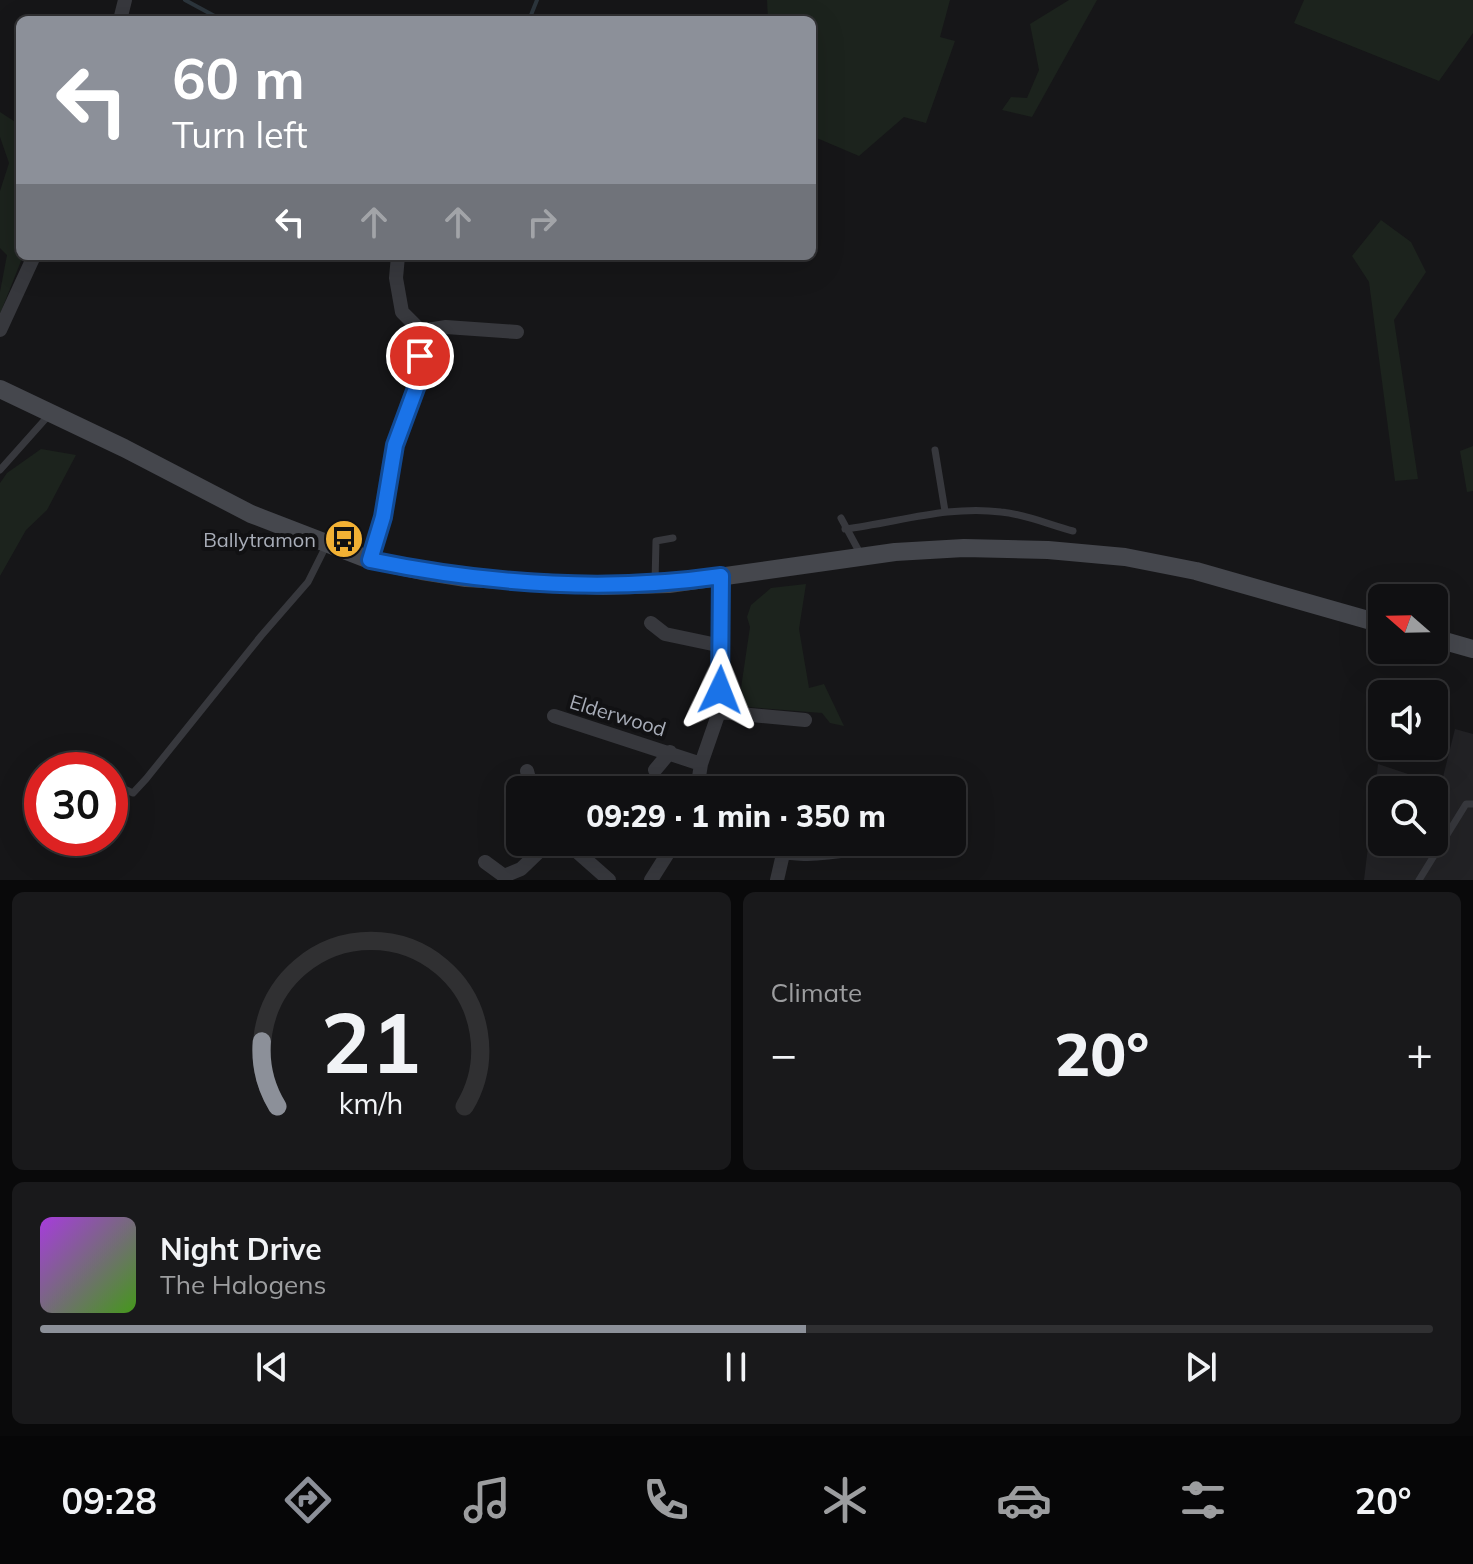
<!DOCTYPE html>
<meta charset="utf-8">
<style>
body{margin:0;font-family:Mulish,sans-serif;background:#19191b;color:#f1f3f6;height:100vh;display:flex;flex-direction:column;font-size:30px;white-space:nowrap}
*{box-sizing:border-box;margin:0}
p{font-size:26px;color:#9c9d9f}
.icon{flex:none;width:44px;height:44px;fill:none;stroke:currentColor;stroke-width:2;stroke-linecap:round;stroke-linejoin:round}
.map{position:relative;height:880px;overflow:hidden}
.panel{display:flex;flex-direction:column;gap:12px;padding:12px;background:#09090a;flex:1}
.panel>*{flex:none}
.guide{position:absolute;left:16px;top:16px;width:800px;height:244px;border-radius:12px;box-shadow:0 8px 32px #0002,0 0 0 2px #303032;background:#8c9099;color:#fff;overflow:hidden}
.needle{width:52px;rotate:290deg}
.buttons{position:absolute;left:1368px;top:584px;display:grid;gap:16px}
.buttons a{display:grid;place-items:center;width:80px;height:80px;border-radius:12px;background:#101012;box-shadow:0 8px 32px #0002,0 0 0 2px #303032;font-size:40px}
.speed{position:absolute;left:24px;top:752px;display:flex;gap:16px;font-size:40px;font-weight:700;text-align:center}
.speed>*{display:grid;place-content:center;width:104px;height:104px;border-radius:50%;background:#101012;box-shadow:0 8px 32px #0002,0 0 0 2px #303032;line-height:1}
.speed .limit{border:12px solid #d22;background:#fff;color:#111}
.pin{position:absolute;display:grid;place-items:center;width:68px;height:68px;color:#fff;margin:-34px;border:4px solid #fff;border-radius:50%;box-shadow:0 2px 8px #0007}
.me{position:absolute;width:88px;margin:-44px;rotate:2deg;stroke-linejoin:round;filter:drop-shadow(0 0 6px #0008)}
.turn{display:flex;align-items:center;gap:28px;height:168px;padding:0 24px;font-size:36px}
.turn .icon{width:104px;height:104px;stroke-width:2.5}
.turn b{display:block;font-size:56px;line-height:68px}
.lanes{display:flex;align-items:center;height:76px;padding:0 24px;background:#0003;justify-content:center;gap:40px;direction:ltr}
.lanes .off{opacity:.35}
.big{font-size:60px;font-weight:800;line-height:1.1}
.panel .tile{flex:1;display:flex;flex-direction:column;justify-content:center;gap:12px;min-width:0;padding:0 28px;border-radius:12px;background:#19191b}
.panel .dial{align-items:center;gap:0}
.dial svg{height:208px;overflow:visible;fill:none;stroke:#303032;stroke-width:7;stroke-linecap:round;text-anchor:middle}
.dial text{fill:#f1f3f6;stroke:none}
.song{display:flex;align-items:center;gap:24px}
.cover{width:96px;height:96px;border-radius:12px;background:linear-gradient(135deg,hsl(280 70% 55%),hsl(100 70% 35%))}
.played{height:8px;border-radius:4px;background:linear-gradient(90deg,#8c9099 55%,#303032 55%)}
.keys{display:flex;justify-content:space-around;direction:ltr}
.heat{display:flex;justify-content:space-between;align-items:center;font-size:44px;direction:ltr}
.panel .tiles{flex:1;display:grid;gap:12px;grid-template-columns:1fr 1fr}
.tile:last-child{grid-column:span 2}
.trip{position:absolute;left:506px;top:776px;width:460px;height:80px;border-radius:12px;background:#101012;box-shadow:0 8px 32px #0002,0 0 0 2px #303032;font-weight:800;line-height:80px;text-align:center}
.tabs{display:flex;height:128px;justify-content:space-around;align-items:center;background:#060607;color:#9c9d9f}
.tabs .icon{width:56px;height:56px}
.tabs .on{color:#8c9099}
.tabs b{font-size:36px;color:#f1f3f6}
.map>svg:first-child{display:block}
</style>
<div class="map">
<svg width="1473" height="880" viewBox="0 0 1473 880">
<rect width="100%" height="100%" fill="#161618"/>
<!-- built -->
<path fill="#222225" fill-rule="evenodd" d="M1455,729l18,5v146h-109l14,-116 63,21zM1382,790h52v52h-52z"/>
<!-- green -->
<path fill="#1c231d" d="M767,0h183l-10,37 15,4 -29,82 -22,-6 -45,39 -47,-20v-116h-44z
M1069,0h28l-65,117 -30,-7 9,-13 16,1 12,-28 -9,-46z
M1304,0h169v33l-34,48 -145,-58z
M0,112l20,13v131h3l-23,58v-22l7,-37 -7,-7v-57l9,-28 -9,-26z
M1381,220l30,22 15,30 -32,48 24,159 -23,2 -26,-199 -17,-26z
M1473,446v45l-6,1 -7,-41z
M41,449l35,6 -29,55 -21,20 -26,46v-93l7,-10z
M806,584l-7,45 10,59 15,-4 20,42 -14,-3 -8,-10 -75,-6 -6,-19 9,-61 -3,-10 4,-12 20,-17z"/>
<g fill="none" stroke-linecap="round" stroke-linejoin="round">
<!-- stream -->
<path stroke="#2c353c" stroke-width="4" d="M185,0l37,20
M529,20l8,-20"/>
<!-- service -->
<path stroke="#37383d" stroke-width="7" d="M935,450l10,61
M0,470l49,-55
M841,518l20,37
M845,529c51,-6 103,-24 156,-17 24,2 49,13 72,19
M655,582l1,-41 17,-3
M111,783l22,10 13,-14 115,-143 47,-54 18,-36
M1419,880l47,-76h7"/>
<!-- minor -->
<path stroke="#37383d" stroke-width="14" d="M120,20l5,-20
M0,330l34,-74
M421,331l25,-4 71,5
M370,560l13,-43 12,-72 24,-65 2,-49 -19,-19 -6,-34 2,-22
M651,623l14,11 57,12
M719,712l86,8
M554,716l147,48
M655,770l15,-18
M527,771l5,19
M697,790l4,-26 18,-52 2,-136
M566,842l43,38
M754,842c34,16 57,13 94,8
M485,862l19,14 17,-7 28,-27
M651,880l24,-38
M777,880l6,-26"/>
<!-- secondary -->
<path stroke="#45474d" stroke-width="18" d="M0,389l124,59 127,66 119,46 52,11 44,7 137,8 66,-2 226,-32 69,-4 84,2 77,7 71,14 186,53
M1434,638l39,11"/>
</g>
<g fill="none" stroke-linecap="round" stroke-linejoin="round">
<defs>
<path id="route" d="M420,356l-1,24 -24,65 -12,72 -13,43c116,24 234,33 351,16l-1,114"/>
</defs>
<!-- route casing -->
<use href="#route" stroke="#114b97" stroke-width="20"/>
<!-- route -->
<use href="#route" stroke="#1a73e8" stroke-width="14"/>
</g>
<!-- icons -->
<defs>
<symbol id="bus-disc" viewBox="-11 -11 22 22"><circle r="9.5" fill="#f2b134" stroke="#111113"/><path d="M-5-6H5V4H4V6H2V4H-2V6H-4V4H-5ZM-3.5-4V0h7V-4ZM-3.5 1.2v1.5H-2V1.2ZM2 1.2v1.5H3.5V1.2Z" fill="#111"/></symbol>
</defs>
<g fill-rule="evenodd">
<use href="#bus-disc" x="322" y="517" width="44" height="44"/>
</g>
<g text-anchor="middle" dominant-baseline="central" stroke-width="8" stroke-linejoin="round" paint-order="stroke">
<!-- poi labels -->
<g font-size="20" fill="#a8adb8" stroke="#111113" text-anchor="end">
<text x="316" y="539">Ballytramon</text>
</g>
<!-- street labels -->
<g font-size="20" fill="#a8adb8" stroke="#111113">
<text transform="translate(618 715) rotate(17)">Elderwood</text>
</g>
</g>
</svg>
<div class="buttons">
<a><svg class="needle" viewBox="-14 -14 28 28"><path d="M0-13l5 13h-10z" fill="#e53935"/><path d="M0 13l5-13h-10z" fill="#9c9d9f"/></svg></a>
<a><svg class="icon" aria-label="sound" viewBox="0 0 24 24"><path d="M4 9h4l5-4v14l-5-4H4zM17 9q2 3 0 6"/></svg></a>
<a><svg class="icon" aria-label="search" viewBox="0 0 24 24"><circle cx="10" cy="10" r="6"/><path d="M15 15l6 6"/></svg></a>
</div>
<div class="speed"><div class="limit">30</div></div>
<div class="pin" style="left:420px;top:356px;background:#d93025"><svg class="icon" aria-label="arrive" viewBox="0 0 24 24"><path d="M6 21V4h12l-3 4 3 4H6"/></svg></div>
<svg class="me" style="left:720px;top:690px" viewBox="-20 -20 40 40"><path d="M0-17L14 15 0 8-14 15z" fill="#1a73e8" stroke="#fff" stroke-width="4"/></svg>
<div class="trip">09:29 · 1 min · 350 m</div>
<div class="guide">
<div class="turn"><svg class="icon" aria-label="left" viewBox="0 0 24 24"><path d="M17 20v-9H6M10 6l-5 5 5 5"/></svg><div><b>60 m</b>Turn left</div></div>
<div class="lanes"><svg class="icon" aria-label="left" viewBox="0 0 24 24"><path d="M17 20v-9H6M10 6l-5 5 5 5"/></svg><svg class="icon off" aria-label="ahead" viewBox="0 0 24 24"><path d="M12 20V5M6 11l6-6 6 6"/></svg><svg class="icon off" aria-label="ahead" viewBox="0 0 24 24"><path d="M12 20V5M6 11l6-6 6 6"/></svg><svg class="icon off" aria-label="right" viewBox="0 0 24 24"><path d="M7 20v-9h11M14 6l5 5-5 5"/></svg></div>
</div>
</div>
<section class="panel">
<div class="tiles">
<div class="tile dial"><svg viewBox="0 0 100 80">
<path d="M14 69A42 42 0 1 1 86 69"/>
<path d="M14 69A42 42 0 0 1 8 44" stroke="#8c9099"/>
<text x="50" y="56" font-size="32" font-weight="700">21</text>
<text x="50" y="72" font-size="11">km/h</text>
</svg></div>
<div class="tile"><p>Climate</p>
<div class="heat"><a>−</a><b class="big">20°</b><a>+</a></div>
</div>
<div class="tile">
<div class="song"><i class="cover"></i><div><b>Night Drive</b><p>The Halogens</p></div></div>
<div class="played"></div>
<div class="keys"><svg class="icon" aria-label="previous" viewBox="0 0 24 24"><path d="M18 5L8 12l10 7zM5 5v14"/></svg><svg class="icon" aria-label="pause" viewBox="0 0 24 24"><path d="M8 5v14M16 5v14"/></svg><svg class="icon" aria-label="next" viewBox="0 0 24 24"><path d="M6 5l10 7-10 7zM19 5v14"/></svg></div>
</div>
</div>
</section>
<nav class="tabs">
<b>09:28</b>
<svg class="icon on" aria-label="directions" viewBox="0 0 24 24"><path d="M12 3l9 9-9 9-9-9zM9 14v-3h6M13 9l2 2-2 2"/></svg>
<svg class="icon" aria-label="music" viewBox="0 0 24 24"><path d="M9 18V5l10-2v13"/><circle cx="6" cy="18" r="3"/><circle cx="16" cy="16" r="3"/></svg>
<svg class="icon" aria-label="phone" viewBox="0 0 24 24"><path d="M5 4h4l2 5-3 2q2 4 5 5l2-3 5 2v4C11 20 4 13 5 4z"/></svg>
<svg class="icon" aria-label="climate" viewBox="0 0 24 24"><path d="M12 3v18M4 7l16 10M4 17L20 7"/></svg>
<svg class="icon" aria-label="car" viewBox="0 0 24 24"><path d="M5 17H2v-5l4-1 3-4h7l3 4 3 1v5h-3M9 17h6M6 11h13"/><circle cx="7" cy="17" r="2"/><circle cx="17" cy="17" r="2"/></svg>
<svg class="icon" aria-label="filters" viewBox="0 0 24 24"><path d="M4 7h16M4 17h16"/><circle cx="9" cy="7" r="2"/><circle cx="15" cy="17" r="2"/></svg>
<b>20°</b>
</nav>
